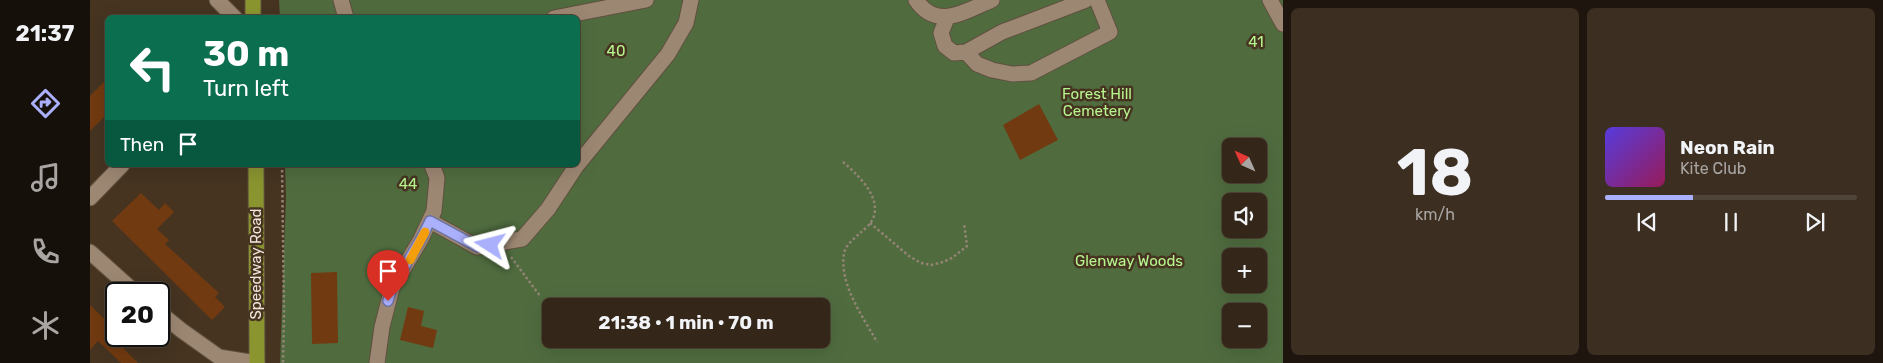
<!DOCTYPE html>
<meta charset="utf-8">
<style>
body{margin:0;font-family:Rubik,sans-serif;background:#3c2f22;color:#f1f3f6;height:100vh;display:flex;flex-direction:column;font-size:19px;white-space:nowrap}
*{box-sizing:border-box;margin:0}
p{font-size:16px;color:#a9a5a2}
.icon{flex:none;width:28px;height:28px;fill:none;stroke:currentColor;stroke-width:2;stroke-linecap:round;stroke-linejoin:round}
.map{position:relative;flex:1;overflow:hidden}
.panel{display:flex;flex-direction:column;gap:8px;padding:8px;background:#1d150e;width:600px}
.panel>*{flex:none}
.hud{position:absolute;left:15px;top:15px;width:475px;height:152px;border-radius:8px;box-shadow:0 5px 20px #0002,0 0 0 1px #4e4438;background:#0b6e4f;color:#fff;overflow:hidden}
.needle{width:32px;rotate:315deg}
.buttons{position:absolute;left:1132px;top:138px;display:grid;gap:10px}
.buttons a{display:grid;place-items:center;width:45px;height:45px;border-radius:8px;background:#342719;box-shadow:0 5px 20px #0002,0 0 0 1px #4e4438;font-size:25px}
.speed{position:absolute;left:15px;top:282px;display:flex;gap:10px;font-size:25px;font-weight:700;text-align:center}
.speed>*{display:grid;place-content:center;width:65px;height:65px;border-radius:50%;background:#342719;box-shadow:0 5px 20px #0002,0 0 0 1px #4e4438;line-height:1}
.speed .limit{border:2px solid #111;border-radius:8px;background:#fff;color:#111}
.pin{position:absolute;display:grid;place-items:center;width:42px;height:42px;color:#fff;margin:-51px -21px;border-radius:50% 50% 50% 0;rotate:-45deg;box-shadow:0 0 5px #0007}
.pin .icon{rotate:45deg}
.me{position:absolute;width:55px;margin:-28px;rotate:279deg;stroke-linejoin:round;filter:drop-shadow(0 0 4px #0008)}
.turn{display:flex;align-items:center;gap:18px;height:105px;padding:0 15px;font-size:22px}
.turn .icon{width:65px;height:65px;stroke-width:2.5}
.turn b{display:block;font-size:35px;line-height:42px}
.then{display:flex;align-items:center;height:48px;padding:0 15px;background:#0003;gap:10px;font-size:19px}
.panel .card{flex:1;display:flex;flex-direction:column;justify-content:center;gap:8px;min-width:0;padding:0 18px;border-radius:8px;background:#3c2f22}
.panel .dial{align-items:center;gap:0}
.dial b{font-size:65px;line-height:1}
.song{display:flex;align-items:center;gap:15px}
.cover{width:60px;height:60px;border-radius:8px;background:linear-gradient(135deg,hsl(250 70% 55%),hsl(330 70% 35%))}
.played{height:5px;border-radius:2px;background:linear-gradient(90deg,#aab0fb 35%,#4e4438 35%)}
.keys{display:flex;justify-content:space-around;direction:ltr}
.panel .tiles{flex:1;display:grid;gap:8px;grid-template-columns:repeat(2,1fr)}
.trip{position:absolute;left:452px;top:298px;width:288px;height:50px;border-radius:8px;background:#342719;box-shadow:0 5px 20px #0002,0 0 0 1px #4e4438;font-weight:700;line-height:50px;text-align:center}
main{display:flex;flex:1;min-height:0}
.tab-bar{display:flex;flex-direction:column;width:90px;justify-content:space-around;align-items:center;background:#15100a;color:#a9a5a2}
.tab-bar .icon{width:35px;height:35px}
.tab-bar .on{color:#aab0fb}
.tab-bar b{font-size:22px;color:#f1f3f6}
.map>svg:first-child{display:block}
</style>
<main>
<nav class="tab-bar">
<b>21:37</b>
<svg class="icon on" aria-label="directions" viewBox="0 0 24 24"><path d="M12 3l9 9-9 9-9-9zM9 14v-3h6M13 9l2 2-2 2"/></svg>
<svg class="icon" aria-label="music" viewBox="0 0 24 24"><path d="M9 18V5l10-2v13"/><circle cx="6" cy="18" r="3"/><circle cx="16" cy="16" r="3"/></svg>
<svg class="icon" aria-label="phone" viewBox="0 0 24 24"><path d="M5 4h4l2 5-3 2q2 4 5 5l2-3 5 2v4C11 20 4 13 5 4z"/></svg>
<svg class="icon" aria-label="climate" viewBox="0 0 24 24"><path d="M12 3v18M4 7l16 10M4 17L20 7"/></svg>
</nav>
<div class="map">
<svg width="1193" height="363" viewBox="0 0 1193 363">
<rect width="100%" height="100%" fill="#463421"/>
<!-- green -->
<path fill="#506c3f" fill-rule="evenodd" d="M189,0h1004v363h-1003l6,-166 -1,-32h293v-147l-298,-1zM1141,146h28v28h-28zM1141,201h28v28h-28zM1141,256h28v28h-28zM461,306h270v33h-270zM1141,311h28v28h-28z"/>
<!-- building -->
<path fill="#723a10" d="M18,78v35l-18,18v-35z
M949,104l19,36 -38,20 -17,-35z
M51,193l18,17 6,-7 9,9 -17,17 12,11 -4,4 54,49 -4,4 10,10 -13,13 -100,-99z
M247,272l1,71 -26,1 -1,-71z
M0,305l26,25v6l7,2 -5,5 20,20h-17l-23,-22 -8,9z
M318,307l16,4 -3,15 16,4 -4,18 -33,-8z"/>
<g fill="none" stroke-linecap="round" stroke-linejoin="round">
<defs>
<path id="minor" d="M127,0l18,18
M251,0l5,18
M826,0c21,31 49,11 76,0
M1180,0l13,24
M464,18l92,-18
M857,18l-6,15 4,13 9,7 12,-1 36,-20 84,-32
M876,52l11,12 15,6 20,4 19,-1 79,-41 -13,-32
M488,164l90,-110 18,-31 5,-23
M0,198l32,-33
M340,221l47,26 45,-8 26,-30 29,-44
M0,252l47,42
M69,312l22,18 38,27 38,6
M287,363l5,-36 10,-39 29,-49 13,-28 3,-33 -5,-13"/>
<path id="major" d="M163,18v-18
M166,165l1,198"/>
</defs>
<!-- minor casing -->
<use href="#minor" stroke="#5f503f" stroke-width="17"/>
<!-- major casing -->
<use href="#major" stroke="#5f503f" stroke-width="17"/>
<!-- path -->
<path stroke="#938474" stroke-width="2.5" stroke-dasharray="2.5 2.5" stroke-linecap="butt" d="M753,162c14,12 37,33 31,54 -2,7 -9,13 -14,17 -6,6 -15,12 -16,21 -5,30 19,63 33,88
M192,165l2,145 -1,53
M780,223l39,33 12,7 10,2 12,-3 9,-4 15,-12 -3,-23
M421,257l29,39"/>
<!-- minor -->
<use href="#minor" stroke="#9c8772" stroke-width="15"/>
<!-- major -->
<use href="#major" stroke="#8b9530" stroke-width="15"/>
</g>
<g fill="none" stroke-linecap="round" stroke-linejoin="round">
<defs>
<path id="route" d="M298,301l4,-13 29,-49 9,-18 48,26 12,-2"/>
</defs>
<!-- route casing -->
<use href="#route" stroke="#6e72a3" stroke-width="12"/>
<!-- route -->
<use href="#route" stroke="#aab0fb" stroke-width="9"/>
<!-- slow -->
<path stroke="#f59e0b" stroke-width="9" d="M320,260l15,-28"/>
</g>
<g text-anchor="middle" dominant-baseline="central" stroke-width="5" stroke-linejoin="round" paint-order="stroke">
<!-- park labels -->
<g font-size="15" fill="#b7f68e" stroke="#463421">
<text x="1166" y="42">41</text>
<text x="526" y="51">40</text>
<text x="1007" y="94">Forest Hill<tspan x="1007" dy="17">Cemetery</tspan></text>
<text x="318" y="184">44</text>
<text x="1039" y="261">Glenway Woods</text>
</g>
<!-- street labels -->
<g font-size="15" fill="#f1e5da" stroke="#463421">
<text transform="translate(166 264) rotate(-90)">Speedway Road</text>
</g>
</g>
</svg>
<div class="buttons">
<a><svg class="needle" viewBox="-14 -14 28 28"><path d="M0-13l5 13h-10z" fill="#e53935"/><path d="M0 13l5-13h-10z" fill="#a9a5a2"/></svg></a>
<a><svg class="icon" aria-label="sound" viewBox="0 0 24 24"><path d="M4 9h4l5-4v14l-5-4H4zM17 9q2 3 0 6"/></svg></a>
<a>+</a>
<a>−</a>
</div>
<div class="speed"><div class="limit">20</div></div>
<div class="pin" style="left:298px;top:301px;background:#d93025"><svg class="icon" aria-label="arrive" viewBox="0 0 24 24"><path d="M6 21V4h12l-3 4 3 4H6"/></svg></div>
<svg class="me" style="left:400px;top:245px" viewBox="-20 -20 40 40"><path d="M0-17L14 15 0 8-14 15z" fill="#aab0fb" stroke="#fff" stroke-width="4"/></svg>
<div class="trip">21:38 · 1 min · 70 m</div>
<div class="hud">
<div class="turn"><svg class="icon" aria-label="left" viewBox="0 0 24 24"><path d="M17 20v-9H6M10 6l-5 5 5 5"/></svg><div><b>30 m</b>Turn left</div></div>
<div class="then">Then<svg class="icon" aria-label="arrive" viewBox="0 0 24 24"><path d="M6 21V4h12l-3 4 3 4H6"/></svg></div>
</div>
</div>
<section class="panel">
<div class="tiles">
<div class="card dial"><b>18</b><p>km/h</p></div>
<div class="card">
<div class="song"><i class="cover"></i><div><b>Neon Rain</b><p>Kite Club</p></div></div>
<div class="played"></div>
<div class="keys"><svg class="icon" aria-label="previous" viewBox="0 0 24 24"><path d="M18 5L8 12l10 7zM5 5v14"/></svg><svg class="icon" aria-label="pause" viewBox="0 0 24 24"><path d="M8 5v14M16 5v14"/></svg><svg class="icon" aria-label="next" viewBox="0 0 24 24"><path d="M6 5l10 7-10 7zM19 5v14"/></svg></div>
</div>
</div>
</section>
</main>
